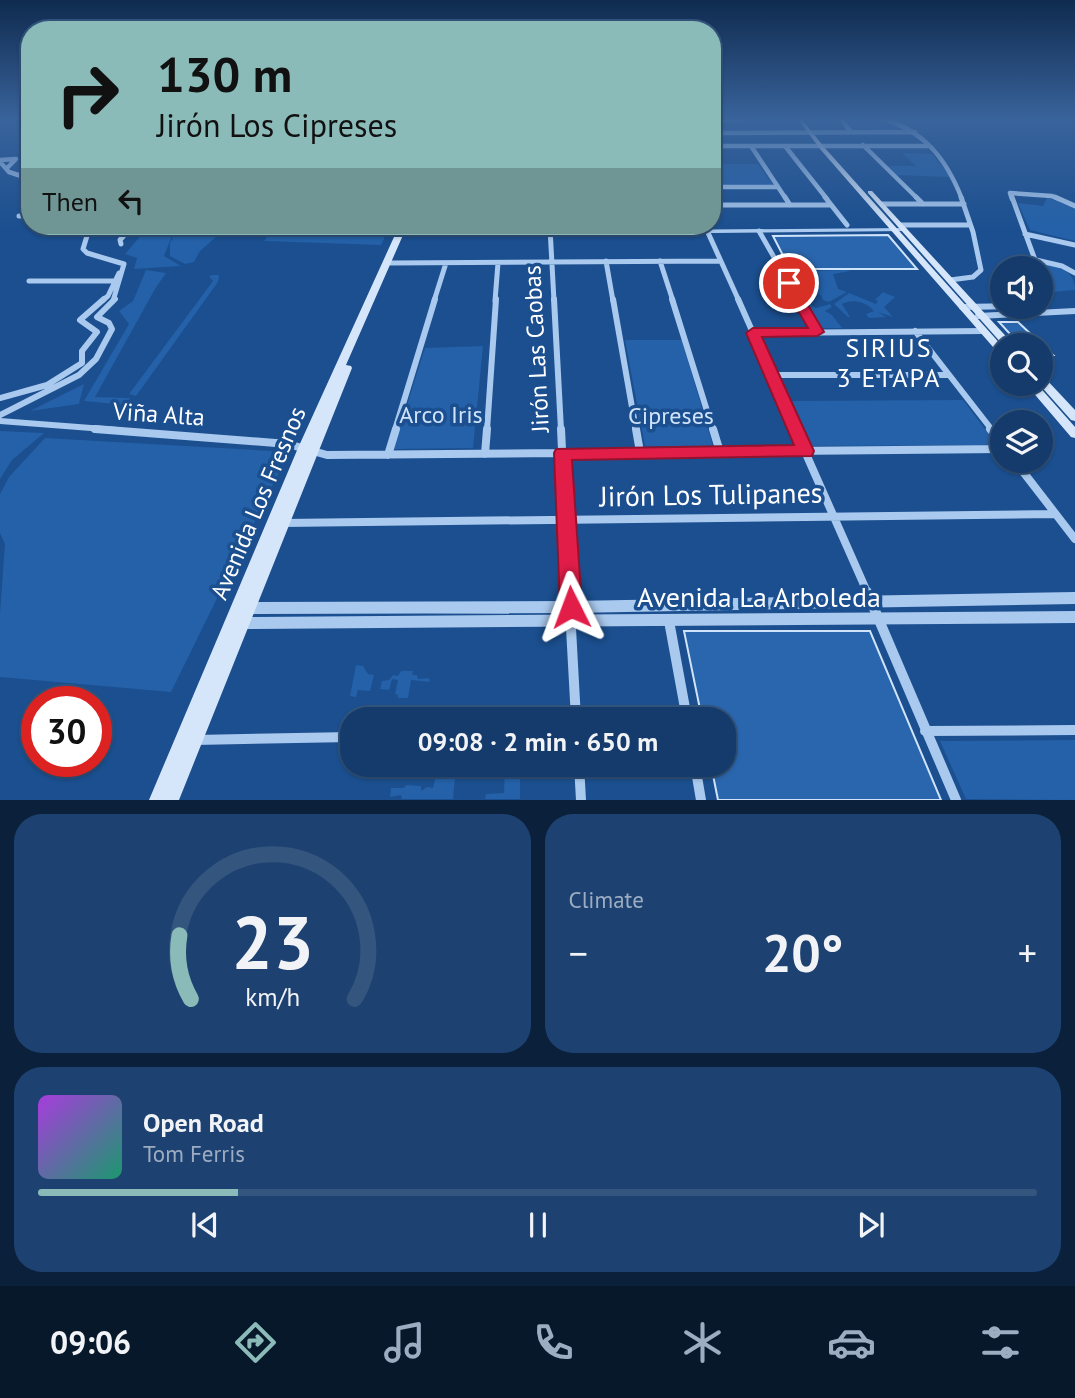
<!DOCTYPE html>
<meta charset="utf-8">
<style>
body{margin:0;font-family:"PT Sans",sans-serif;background:#1d4271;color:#f1f3f6;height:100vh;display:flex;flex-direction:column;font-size:26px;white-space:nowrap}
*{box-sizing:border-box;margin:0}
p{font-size:23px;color:#9dadc1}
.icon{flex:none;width:38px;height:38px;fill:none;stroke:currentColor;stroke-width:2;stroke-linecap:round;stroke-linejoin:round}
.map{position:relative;height:800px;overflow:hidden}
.panel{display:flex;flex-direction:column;gap:14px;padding:14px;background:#0b203b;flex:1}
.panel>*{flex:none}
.hud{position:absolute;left:21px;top:21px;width:700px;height:214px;border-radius:28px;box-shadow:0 2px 5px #0004,0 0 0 2px #33557e;background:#8bbbb9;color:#111;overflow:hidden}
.tools{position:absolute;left:990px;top:256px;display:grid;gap:14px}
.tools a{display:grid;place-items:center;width:63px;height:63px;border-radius:50%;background:#143b6b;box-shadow:0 2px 5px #0004,0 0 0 2px #33557e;font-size:35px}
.speed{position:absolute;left:21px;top:686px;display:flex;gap:14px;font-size:35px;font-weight:700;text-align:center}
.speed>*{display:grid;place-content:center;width:91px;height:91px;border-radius:50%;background:#143b6b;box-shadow:0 2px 5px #0004,0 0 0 2px #33557e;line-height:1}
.speed .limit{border:10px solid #d22;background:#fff;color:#111}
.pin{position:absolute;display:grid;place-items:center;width:60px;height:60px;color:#fff;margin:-30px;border:4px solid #fff;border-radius:50%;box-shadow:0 2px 7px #0007}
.me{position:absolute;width:77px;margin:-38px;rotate:357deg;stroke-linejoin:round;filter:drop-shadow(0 0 5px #0008)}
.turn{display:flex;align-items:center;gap:24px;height:147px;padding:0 21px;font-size:32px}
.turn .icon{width:91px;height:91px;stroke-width:2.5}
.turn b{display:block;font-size:49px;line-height:60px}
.then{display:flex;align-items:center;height:66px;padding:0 21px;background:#0003;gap:14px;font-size:26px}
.big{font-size:52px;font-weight:600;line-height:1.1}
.panel .widget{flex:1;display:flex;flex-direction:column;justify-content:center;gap:10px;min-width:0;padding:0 24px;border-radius:28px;background:#1d4271}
.panel .dial{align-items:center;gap:0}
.dial svg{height:182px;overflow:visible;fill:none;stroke:#33557e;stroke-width:7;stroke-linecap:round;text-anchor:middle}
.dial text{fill:#f1f3f6;stroke:none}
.song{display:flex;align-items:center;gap:21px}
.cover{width:84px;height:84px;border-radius:10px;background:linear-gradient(135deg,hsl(280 70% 55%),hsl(160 70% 35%))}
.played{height:7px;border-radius:4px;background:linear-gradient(90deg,#8bbbb9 20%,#33557e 20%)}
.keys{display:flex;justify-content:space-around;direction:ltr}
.heat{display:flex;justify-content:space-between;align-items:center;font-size:38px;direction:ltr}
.panel .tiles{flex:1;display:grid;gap:14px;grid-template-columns:1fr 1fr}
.widget:last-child{grid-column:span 2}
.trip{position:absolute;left:340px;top:707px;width:396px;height:70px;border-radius:28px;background:#143b6b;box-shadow:0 2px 5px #0004,0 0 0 2px #33557e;font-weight:600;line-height:70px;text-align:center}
.tab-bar{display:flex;height:112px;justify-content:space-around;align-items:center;background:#08182b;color:#9dadc1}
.tab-bar .icon{width:49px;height:49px}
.tab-bar .on{color:#8bbbb9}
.tab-bar b{font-size:32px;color:#f1f3f6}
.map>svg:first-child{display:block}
</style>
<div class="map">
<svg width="1075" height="800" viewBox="0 0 1075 800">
<rect width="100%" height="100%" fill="#1b4f8f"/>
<!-- green -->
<path fill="#2461a8" d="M877,118l25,9 -12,3h-38l-8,-11z
M902,153l30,1 19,23 -56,-2 -8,-9h29z
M712,164h46l15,21h-61z
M1048,196l27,13v32l-45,-11 -12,-27 25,3z
M149,226h27l-12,30 17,10 -47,3 3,-11 -12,-4z
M179,226h43l-3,3 4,2 -23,20 -6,11 -9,2 -15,-8v-13z
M276,226h114l-9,19 -117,-4z
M874,250l15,19 -6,-4h-16l4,4h-9l-3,-4h-16l3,5 5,1 -18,3 5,15 9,3 -18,10 -6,-2 -2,-5 -6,-2 -7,4v7l8,4 14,-4 2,3 -7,4 7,4 10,13h-20l-34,-56 56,-2h-7l-3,-5h-16l1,5 -12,-19z
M1044,263c16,5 31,7 31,27l-34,3z
M146,270l20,3 -11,16 -60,108 35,1 -4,7 -42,-4 45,-77 -10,-13 14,-10z
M213,275h6l-1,7 -82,114 -7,-2 84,-113 -4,-5z
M883,292l12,5 -11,10 9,10 -15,-5 8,5 -17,1 -3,-4 8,-3c-7,-9 -21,-13 -32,-7l8,13h-2l-14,-13 15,-11 27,11 2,-3 -3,-1z
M625,340h57l31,106h-68z
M483,346l-10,102 -80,1 32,-101z
M84,384l-5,20 -49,7z
M963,400l34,45 -190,1 -20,-45z
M0,431l44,2 -32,27 -12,19z
M45,438l244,14 -118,240 -171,-15v-64l5,-69 -5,-11v-39l9,-17z
M356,665l7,1 5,8 6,1 -4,16 -12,-1 -2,7 -6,-1z
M401,671h12l-1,4h5l1,4 11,-1 1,4 -19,-2 -3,18h-10v-3l-3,-1 3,-14 -6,-1 -3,11 -9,-1 2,-8 7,-1 4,-5 5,1z
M1075,740v60l-109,-1 -26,-58z
M505,765h15v34h-35l1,-5 18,-1z
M438,766h10v11l7,1 -2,21h-51l-1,-4 -11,2 1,-9h13l2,-3 15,1v5l6,-4 6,1z"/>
<!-- building -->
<path fill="#2a66ad" stroke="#cfe3fa" stroke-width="2" d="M888,235l29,34h-127l-17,-33z
M999,322h19l35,33h-12v-10h-21z
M684,631h186l71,169h-223l-7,-35h12v-46h-21z"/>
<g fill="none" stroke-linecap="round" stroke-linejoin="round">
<!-- minor-far4 -->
<path stroke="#a9c9ee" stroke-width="4.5" d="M840,118l11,14
M879,118c44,11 67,40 83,81
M712,120h30
M712,133l203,-1
M863,145l55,54
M712,146h216
M751,146l35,53
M785,146l42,53
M0,160l16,-1 -9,9
M0,162l9,10 21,7
M19,175l11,-10
M712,187h66
M1012,199l-2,-6 42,3 7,3"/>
<!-- minor-far3 -->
<path stroke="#a9c9ee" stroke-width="5" d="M785,197l5,8
M825,197l22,28
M916,197l7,7
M1012,197l26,71
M1055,197l20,9
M882,204h82
M712,205h119
M19,216h11
M900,225h70
M90,226l-7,23 4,4 37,11 -11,37
M705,226l34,75
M550,228l4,73
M759,231l40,70
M1025,234l50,11
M121,244l-1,-4 12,-14
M1036,260l26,6 13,7
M606,261l7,40
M660,261l13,40
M390,263l330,-2
M950,280l23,-3 8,-7 -8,-38 -12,-35
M29,281h87
M102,301l6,-5 11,-23
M434,301l12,-38
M495,301l3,-38"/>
<!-- minor-far2 -->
<path stroke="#a9c9ee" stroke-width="6" d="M554,299l7,131
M613,299l23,131
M672,299l41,131
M738,299l58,131
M798,299l19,33
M962,307l63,-1
M978,316l97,-5
M915,331l77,99
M753,333l231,-2
M772,375h177
M0,398l47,-13 35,-22v-12l15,-19 -17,-12 24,-21
M0,415l79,-40 17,-16 16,-30 -3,-6 -12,-6 18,-18
M0,421l117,9
M395,430l40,-131
M487,430l9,-131"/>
<!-- minor-far1 -->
<path stroke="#a9c9ee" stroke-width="8" d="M95,429l193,15 39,11 676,-6
M561,429l8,165
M636,429l4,23
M713,429l7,23
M795,429l73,165
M990,429l13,16
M485,454l2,-25
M388,455l8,-26
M1014,460l61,79
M283,523l772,-9"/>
<!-- minor -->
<path stroke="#a9c9ee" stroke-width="10" d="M569,592l7,127
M867,592l89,208
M669,621l18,98
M925,731l150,-1
M195,740l157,-3
M579,765l2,35
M695,765l6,35"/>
<!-- tertiary -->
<path fill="#a9c9ee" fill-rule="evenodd" d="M905,228l2,1v2l-508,5 -3,-2 3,-2z
M1075,592v12l-504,9 -328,1 -5,-2 -2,-4 2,-4 5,-2 328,-1z
M1075,611v12l-836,6 -5,-1 -2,-5 2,-5 5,-1z"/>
<!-- secondary -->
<path fill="#d6e6fa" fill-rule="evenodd" d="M797,118h4l23,29 179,200v9l-3,-1 -180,-206z
M868,191h4l142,154h-11l-135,-152z
M399,226h8l-61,139 5,1 1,2 -173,432h-30l149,-352z
M1041,377l4,1 30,32v11l-4,-1 -33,-37h3z
M1025,383h11l39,44v11l-4,-1z"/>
</g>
<!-- sky -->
<linearGradient id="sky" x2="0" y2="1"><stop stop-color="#0f2b4f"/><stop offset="0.52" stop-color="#39639b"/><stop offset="1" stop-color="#39639b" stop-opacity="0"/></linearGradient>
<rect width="1075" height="229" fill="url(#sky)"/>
<!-- route -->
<path fill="#e11d48" stroke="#92132f" stroke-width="2" d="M789,279l6,4 29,49 -7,4 -55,1 52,114 -2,5 -240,4 10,147 -4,7 -7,3 -8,-3 -3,-7 -6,-154 2,-4 238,-4 -48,-112 7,-5h55l-26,-45z"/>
<g text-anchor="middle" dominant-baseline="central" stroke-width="7" stroke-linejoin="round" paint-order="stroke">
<!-- street labels -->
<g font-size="24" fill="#fff" stroke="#1b4f8f">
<text transform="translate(536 349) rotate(-93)">Jirón Las Caobas</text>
<text transform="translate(159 414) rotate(4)">Viña Alta</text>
<text transform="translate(258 503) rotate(-67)">Avenida Los Fresnos</text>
</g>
<!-- park labels -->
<g font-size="24" fill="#cfe3fa" stroke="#1b4f8f">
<text x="441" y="414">Arco Iris</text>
<text x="671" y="415">Cipreses</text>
</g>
<!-- neighbourhood labels -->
<g font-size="26" letter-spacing="2" fill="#fff" stroke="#1b4f8f">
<text x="889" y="347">SIRIUS<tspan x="889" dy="30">3 ETAPA</tspan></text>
</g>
<!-- near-street labels -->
<g font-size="28" fill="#fff" stroke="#1b4f8f">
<text transform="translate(711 494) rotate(-1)">Jirón Los Tulipanes</text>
<text x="759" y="596">Avenida La Arboleda</text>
</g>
</g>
</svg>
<div class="tools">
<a><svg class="icon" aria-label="sound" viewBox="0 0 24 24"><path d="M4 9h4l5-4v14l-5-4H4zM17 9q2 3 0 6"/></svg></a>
<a><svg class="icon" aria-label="search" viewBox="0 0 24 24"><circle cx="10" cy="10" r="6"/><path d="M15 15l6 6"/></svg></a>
<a><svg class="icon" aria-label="layers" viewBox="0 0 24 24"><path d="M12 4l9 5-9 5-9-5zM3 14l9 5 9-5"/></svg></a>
</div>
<div class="speed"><div class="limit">30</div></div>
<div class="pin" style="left:789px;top:283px;background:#d93025"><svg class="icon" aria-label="arrive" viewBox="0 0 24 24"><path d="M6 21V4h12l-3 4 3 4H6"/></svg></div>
<svg class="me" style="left:571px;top:607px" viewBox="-20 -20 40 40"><path d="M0-17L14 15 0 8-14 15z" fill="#e11d48" stroke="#fff" stroke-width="4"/></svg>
<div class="trip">09:08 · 2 min · 650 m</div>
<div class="hud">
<div class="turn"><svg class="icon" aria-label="right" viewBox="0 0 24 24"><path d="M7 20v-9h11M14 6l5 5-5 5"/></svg><div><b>130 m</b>Jirón Los Cipreses</div></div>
<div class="then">Then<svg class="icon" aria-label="left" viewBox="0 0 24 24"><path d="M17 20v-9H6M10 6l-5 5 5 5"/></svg></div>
</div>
</div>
<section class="panel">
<div class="tiles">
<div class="widget dial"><svg viewBox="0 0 100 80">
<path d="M14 69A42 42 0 1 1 86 69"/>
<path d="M14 69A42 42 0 0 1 9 41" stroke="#8bbbb9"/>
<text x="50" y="56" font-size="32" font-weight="700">23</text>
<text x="50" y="72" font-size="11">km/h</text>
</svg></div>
<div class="widget"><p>Climate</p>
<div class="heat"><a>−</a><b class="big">20°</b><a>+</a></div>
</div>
<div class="widget">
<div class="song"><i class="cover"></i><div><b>Open Road</b><p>Tom Ferris</p></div></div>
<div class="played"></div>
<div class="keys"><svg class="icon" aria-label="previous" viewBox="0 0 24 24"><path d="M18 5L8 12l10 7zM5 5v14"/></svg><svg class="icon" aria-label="pause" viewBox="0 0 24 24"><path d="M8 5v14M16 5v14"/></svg><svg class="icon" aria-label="next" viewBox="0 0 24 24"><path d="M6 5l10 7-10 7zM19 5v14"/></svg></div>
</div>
</div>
</section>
<nav class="tab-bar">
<b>09:06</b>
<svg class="icon on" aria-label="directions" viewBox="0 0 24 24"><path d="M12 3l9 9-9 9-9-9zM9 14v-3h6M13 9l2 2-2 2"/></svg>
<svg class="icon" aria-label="music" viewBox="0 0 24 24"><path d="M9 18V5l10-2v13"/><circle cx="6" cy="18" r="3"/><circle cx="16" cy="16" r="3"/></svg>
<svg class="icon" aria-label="phone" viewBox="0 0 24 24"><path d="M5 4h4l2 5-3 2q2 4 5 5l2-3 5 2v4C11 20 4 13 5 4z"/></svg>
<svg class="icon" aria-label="climate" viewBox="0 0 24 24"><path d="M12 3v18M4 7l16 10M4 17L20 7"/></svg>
<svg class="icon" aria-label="car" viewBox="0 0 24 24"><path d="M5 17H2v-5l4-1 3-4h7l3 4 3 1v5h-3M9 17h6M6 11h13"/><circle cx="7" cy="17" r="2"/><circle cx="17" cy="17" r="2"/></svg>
<svg class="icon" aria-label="filters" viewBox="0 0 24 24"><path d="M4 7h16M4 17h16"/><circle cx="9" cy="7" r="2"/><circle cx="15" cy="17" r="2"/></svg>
</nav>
